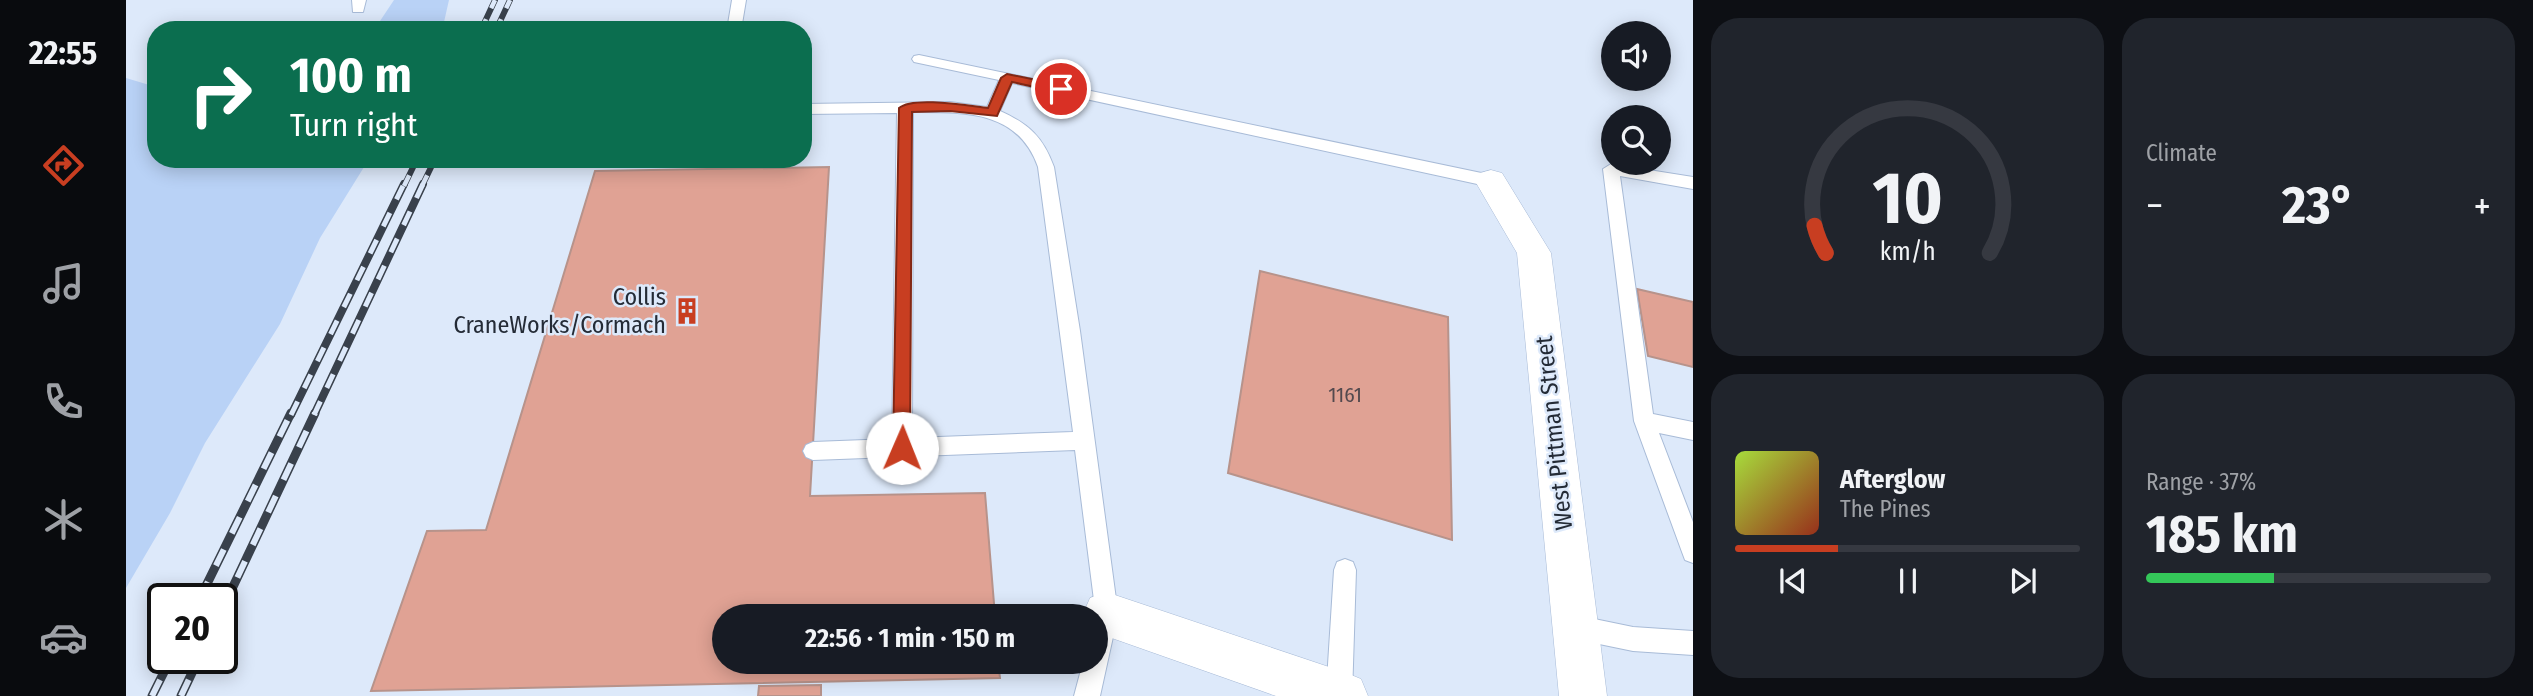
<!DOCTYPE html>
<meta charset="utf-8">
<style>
body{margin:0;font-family:"Fira Sans Condensed",sans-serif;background:#20242c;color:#f1f3f6;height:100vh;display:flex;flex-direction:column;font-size:26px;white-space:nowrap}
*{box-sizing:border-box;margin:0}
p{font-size:23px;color:#9ea1a6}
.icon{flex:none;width:38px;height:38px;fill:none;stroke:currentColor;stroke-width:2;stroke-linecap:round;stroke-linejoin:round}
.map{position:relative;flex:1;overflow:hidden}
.panel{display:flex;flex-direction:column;gap:18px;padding:18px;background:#0d0f14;width:840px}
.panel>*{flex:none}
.top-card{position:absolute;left:21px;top:21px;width:665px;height:147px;border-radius:28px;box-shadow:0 4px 18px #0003;background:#0b6e4f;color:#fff;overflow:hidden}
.fabs{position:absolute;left:1475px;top:21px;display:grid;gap:14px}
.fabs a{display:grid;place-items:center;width:70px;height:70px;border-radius:50%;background:#171b24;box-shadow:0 4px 18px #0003;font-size:35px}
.speed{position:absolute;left:21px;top:583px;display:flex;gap:14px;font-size:35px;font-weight:700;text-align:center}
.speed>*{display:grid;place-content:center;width:91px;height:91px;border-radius:50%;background:#171b24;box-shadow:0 4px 18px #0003;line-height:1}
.speed .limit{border:4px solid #111;border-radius:10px;background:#fff;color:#111}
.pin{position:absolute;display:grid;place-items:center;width:60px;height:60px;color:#fff;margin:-30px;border:4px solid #fff;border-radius:50%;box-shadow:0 2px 7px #0007}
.me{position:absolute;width:77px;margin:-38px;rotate:1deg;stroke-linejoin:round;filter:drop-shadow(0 0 5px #0008)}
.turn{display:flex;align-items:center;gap:24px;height:147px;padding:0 28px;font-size:32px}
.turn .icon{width:91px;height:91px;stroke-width:2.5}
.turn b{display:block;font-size:49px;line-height:60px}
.big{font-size:52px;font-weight:700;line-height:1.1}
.panel .tile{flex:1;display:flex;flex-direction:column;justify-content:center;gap:10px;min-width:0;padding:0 24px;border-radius:28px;background:#20242c}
.panel .dial{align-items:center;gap:0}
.dial svg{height:182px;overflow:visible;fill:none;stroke:#363941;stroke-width:7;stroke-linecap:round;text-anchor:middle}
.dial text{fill:#f1f3f6;stroke:none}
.song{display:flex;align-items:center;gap:21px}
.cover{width:84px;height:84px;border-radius:10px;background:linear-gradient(135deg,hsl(80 70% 55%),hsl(10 70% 35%))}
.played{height:7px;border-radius:4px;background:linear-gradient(90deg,#c83e21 30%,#363941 30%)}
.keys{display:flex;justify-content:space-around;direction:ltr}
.heat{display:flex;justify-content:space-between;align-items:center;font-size:38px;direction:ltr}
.charge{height:10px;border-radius:5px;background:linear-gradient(90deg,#34c759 37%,#363941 0)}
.panel .tiles{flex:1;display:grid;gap:18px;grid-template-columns:repeat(2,1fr)}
.trip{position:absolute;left:586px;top:604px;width:396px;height:70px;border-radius:35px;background:#171b24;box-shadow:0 4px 18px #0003;font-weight:700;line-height:70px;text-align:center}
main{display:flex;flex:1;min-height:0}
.menu{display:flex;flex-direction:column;width:126px;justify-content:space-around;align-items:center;background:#090b0e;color:#9ea1a6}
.menu .icon{width:49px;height:49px}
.menu .active{color:#c83e21}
.menu b{font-size:32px;color:#f1f3f6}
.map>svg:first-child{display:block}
</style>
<main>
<nav class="menu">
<b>22:55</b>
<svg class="icon active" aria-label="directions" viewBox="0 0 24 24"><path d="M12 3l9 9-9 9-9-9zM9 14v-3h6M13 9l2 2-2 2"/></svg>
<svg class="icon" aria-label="music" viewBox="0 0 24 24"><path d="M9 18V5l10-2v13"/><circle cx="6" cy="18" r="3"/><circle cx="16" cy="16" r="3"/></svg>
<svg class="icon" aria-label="phone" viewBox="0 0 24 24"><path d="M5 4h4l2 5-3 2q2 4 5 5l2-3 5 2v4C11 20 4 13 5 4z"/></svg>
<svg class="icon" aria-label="climate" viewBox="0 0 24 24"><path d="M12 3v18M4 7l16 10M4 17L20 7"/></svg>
<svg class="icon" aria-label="car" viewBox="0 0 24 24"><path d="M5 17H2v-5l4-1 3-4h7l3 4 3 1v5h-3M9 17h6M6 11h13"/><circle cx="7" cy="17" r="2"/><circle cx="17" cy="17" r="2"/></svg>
</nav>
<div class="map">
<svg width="1567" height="696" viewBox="0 0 1567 696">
<rect width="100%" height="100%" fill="#dde9fa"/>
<!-- green -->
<path fill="#b9d2f6" d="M268,0h55l-5,22 -7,8h-63z
M0,78l30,9v72h213l-49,79 -40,86 -75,119 -35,70 -44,75z"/>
<!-- building -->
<path fill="#e0a294" stroke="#b7938b" stroke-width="2" d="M703,167l-19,329 175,-3 10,123h-271v46h274l2,16 -629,13 56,-160 59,-1 109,-359z
M1134,271l188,46 4,223 -224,-67z
M1511,289l56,13v65l-45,-11z
M695,685v11h-63l1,-10z"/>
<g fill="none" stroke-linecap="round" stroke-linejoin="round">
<defs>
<path id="service" d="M226,0h14l-3,12h-10z
M606,0h14l-5,30h-14z
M793,55l572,120 8,6 -8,6 -479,-104 -12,28c29,13 43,26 54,56l26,164 38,283 -18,82h-26l9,-34h13v-46l-21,-166 -262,10 -7,-3 -3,-6 3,-6 7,-3 79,-3 5,-326 -94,1v-10l147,-2 37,5 12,-27 -85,-18 -2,-3 2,-3zM787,112c51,0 105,-2 125,55l35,265 -161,6z
M1485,164l82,13v12l-73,-13 33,238 40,8v18l-34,-7 34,89v41l-8,-3 -3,-8 -48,-131 -31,-252z
M1219,559l8,3 3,8 -4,126h-26l8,-126 3,-8z
M1449,615l58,12 60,4v24l-60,-4 -58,-12 -8,-4 -4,-8 4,-8z"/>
<path id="minor" d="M1365,170l11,3 49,80 56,443h-48l-42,-443 -42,-72 5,-8z
M980,592l238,80 17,7 7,17h-92l-170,-60 -10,-4v-16l-13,-2 7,-16z"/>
</defs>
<!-- service casing -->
<use href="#service" stroke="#a8bbd7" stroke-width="2"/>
<!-- minor casing -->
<use href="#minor" stroke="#a8bbd7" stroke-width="1"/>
<!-- service -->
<use href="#service" fill="#fff" fill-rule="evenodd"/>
<!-- minor -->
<use href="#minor" fill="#fff" fill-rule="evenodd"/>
<defs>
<path id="rail-far2" d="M355,30l14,-30
M370,30l14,-30
M278,186l13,-27
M296,186l13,-27"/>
<path id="rail-far1" d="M165,415l113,-231
M188,415l109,-231"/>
<path id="rail" d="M74,598l91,-185
M96,610l93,-197
M26,696l19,-38
M55,696l18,-38"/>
</defs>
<!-- rail-far2 casing -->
<use href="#rail-far2" stroke="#39414c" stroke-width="6"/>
<!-- rail-far1 casing -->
<use href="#rail-far1" stroke="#39414c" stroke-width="8"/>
<!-- rail casing -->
<use href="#rail" stroke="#39414c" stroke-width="9"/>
<!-- rail-far2 -->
<use href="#rail-far2" stroke="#dde9fa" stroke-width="4.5" stroke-dasharray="12" stroke-linecap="butt"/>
<!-- rail-far1 -->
<use href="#rail-far1" stroke="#dde9fa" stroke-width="5" stroke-dasharray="15" stroke-linecap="butt"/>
<!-- rail -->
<use href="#rail" stroke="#dde9fa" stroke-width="6" stroke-dasharray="18" stroke-linecap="butt"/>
</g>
<!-- route -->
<path fill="#c83e21" stroke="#822815" stroke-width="2" d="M881,74l54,11 6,4 -6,4 -49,-11 -15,34 -47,-5 -38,1 -2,336 -2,5 -6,2 -7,-2 -2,-5 6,-340c14,-12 70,-2 89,0l13,-30z"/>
<!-- icons -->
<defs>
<symbol id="building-bare" viewBox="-9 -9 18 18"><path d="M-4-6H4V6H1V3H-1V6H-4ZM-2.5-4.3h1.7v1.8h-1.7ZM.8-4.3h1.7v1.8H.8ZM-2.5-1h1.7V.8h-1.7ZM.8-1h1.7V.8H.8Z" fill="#c83e21" stroke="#dde9fa" stroke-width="2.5" paint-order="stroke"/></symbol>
</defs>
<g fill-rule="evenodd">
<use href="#building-bare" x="542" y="292" width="38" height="38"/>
</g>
<g text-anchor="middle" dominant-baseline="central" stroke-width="5" stroke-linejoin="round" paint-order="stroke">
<!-- number labels -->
<g font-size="21" fill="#53494e">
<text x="1219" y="395">1161</text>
</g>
<!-- poi labels -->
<g font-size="24" fill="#242b36" stroke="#dde9fa" text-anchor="end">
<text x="540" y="297">Collis<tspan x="540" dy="28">CraneWorks/Cormach</tspan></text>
</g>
<!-- street labels -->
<g font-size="24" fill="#242b36" stroke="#dde9fa">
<text transform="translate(1428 433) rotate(-96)">West Pittman Street</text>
</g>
</g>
</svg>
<div class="fabs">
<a><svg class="icon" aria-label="sound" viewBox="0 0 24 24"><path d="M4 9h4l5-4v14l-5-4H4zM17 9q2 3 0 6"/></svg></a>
<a><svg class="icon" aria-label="search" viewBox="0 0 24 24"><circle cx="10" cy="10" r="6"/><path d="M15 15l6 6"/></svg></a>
</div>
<div class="speed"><div class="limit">20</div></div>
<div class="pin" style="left:935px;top:89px;background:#d93025"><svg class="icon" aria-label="arrive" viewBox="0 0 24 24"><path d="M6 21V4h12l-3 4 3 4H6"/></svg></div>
<svg class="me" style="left:776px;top:448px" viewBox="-20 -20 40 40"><circle r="19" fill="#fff"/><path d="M0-13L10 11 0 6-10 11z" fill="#c83e21"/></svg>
<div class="trip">22:56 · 1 min · 150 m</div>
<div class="top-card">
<div class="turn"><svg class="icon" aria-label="right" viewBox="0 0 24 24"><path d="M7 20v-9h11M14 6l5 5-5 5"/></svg><div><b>100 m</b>Turn right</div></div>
</div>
</div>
<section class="panel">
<div class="tiles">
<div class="tile dial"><svg viewBox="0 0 100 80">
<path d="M14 69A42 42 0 1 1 86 69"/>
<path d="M14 69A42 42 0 0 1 9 57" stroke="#c83e21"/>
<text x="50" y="56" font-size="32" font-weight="700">10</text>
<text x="50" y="72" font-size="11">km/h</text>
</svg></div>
<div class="tile"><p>Climate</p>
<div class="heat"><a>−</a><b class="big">23°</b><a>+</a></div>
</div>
<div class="tile">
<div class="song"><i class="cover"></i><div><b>Afterglow</b><p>The Pines</p></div></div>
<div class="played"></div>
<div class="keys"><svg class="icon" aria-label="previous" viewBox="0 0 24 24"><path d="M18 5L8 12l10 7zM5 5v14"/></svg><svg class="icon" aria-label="pause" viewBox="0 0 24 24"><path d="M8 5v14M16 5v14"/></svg><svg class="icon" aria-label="next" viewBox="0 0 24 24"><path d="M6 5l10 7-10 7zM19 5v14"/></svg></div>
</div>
<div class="tile"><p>Range · 37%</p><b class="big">185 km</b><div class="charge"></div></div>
</div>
</section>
</main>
